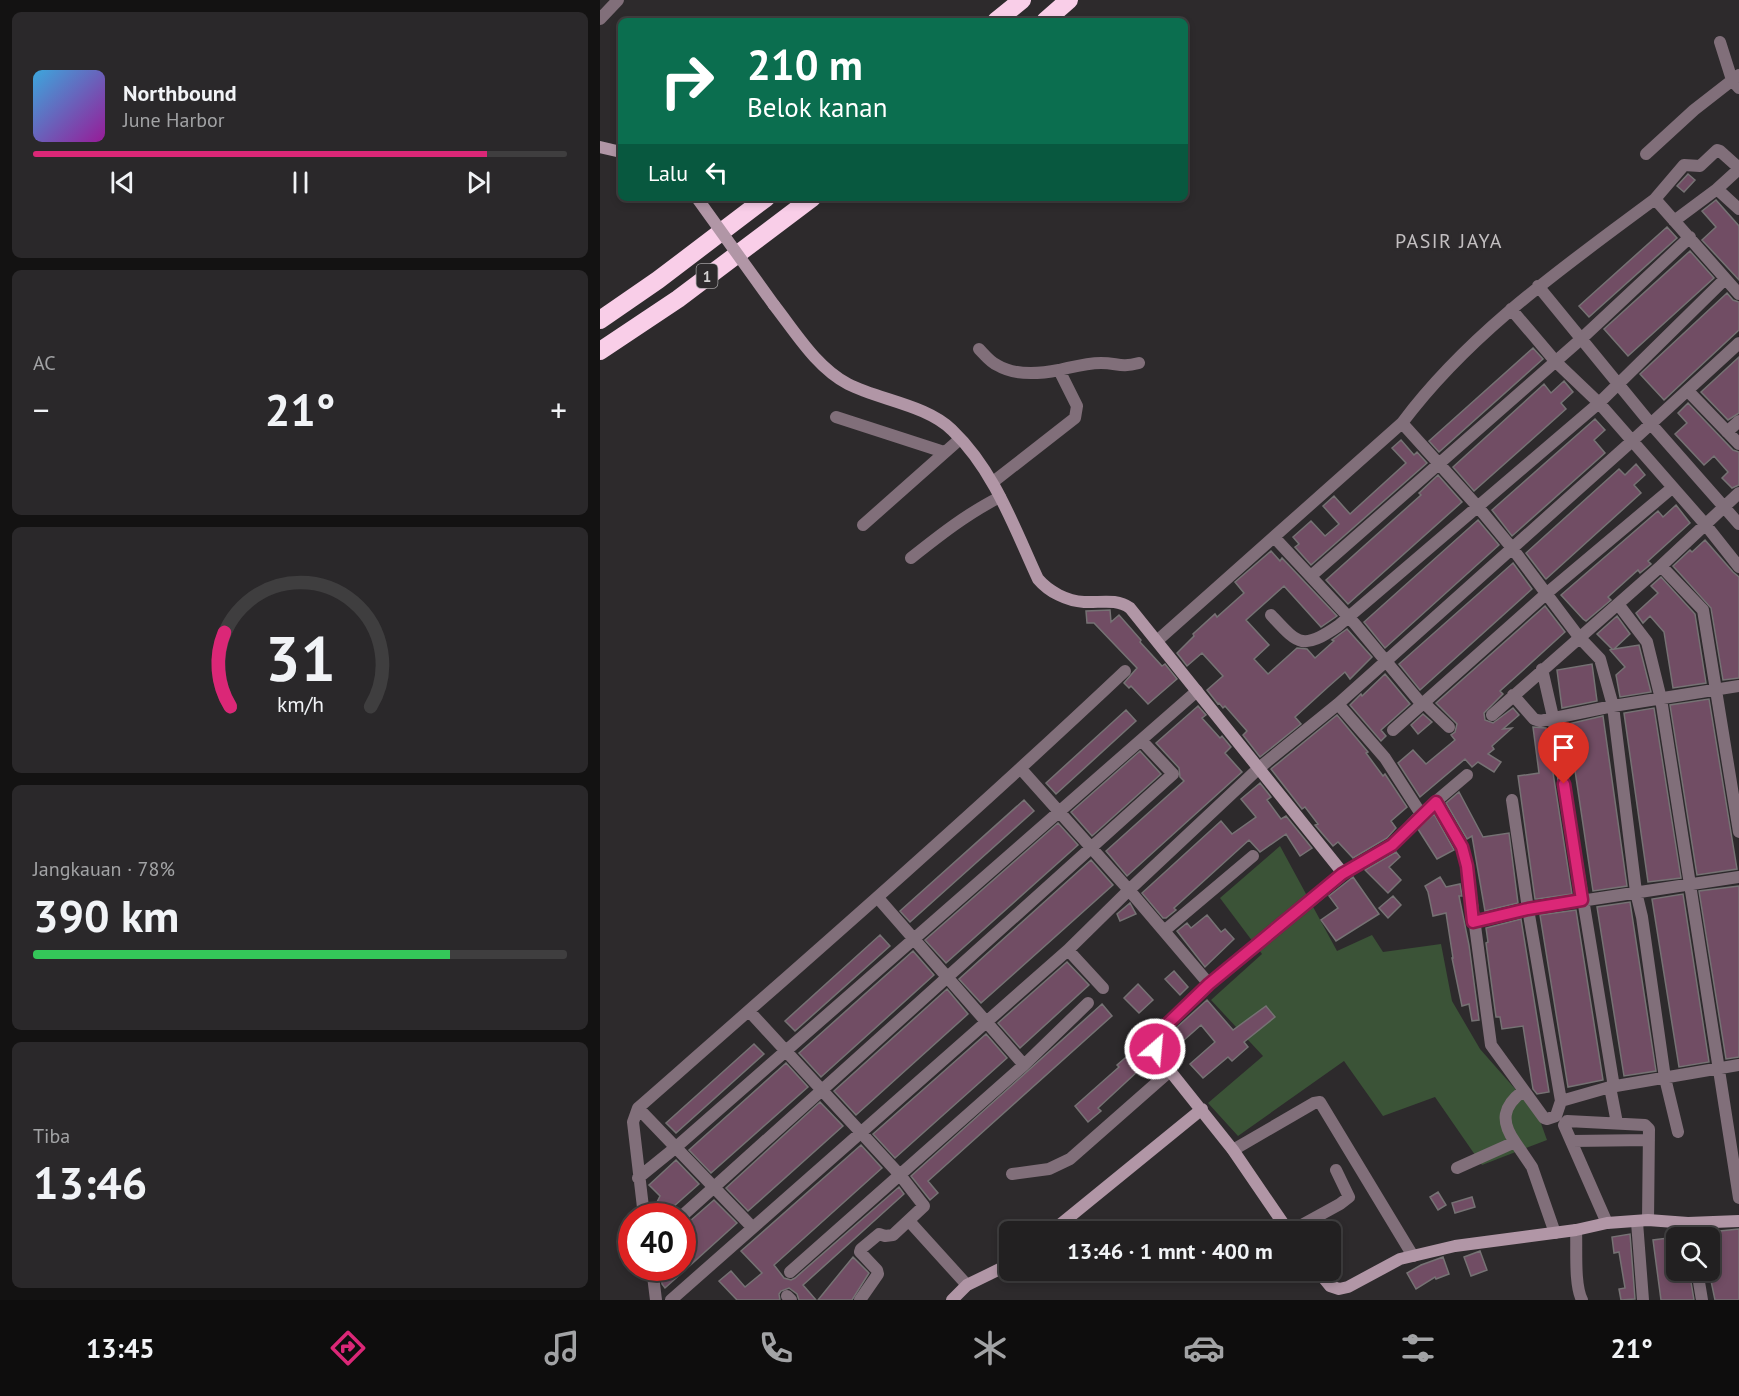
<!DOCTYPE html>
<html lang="id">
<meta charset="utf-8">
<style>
body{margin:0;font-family:"PT Sans",sans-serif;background:#2a282a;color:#f1f3f6;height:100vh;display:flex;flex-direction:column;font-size:22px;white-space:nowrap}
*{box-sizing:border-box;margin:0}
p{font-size:20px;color:#a2a3a5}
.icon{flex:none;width:33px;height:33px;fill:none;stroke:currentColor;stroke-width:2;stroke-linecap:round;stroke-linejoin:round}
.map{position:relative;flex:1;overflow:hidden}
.panel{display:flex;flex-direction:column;gap:12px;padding:12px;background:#131212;width:600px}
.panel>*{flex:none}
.hud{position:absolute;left:18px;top:18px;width:570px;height:183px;border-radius:9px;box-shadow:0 3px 9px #0003,0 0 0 2px #3f3e3f;background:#0b6e4f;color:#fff;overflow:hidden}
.buttons{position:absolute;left:1066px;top:1227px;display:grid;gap:12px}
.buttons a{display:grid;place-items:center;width:54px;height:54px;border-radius:9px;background:#222021;box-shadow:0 3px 9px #0003,0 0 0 2px #3f3e3f;font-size:30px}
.speed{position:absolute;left:18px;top:1203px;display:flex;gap:12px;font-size:30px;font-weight:700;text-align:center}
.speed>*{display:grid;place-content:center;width:78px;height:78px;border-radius:50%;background:#222021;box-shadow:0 3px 9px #0003,0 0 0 2px #3f3e3f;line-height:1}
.speed .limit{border:9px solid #d22;background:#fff;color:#111}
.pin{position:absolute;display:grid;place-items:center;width:51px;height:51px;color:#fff;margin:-62px -26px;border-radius:50% 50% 50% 0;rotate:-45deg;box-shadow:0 0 6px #0007}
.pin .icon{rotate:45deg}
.me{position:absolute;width:66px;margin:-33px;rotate:27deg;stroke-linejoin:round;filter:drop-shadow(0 0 4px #0008)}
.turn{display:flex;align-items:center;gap:21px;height:126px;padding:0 30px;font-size:27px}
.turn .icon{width:78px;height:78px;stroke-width:2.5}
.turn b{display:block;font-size:42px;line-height:51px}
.then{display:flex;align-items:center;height:57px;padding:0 30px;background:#0003;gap:12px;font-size:22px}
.big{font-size:45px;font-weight:800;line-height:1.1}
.panel .card{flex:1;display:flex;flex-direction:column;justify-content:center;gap:9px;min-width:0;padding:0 21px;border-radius:9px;background:#2a282a}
.panel .dial{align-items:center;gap:0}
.dial svg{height:156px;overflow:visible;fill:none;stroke:#3f3e3f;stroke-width:7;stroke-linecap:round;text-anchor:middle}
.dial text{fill:#f1f3f6;stroke:none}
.song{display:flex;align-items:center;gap:18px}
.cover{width:72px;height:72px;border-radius:9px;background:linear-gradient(135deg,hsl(200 70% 55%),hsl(300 70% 35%))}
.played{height:6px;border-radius:3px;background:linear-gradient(90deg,#db2777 85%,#3f3e3f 85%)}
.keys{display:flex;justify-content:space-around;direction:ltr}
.heat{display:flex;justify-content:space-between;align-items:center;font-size:33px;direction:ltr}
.charge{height:9px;border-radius:4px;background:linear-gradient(90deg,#34c759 78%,#3f3e3f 0)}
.trip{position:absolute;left:399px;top:1221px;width:342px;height:60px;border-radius:9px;background:#222021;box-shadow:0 3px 9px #0003,0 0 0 2px #3f3e3f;font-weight:800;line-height:60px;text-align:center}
.tabs{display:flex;height:96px;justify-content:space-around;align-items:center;background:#0e0d0d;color:#a2a3a5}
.tabs .icon{width:42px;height:42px}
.tabs .selected{color:#db2777}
.tabs b{font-size:27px;color:#f1f3f6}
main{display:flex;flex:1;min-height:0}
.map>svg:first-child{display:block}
</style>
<main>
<section class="panel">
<div class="card">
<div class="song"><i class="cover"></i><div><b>Northbound</b><p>June Harbor</p></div></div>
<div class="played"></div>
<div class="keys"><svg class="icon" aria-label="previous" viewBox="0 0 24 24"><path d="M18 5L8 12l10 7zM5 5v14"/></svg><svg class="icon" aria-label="pause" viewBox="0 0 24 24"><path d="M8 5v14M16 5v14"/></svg><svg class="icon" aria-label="next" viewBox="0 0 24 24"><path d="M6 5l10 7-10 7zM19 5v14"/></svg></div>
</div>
<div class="card"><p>AC</p>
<div class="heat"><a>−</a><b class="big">21°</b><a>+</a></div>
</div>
<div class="card dial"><svg viewBox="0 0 100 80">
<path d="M14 69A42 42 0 1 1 86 69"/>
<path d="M14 69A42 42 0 0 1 11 31" stroke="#db2777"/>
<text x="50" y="56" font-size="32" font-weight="700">31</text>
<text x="50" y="72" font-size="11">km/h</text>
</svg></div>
<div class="card"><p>Jangkauan · 78%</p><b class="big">390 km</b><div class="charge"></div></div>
<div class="card"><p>Tiba</p><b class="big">13:46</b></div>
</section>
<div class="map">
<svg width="1139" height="1300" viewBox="0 0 1139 1300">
<rect width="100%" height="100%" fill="#2d2a2c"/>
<!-- green -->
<path fill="#3b5337" d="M680,846l57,105 35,-16 11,17 58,-8 11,57 28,48 58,66 9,25 -65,25 -47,-68 -52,19 -39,-55 -106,75 -30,-33 55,-47 -52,-56 51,-46 -42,-56z"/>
<!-- building -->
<path fill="#714d64" stroke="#767274" stroke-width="1.5" d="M1088,174l7,6 -11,12 -7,-6z
M1116,200l23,26v54l-37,-40 14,-13 -14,-16z
M1067,227l10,11 -88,79 -10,-11z
M1090,251l24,27 -86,78 -24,-27z
M1127,293l6,7 6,2v28l-75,70 -24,-26z
M933,348l10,11 -104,93 -10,-11z
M1139,357v56l-11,7 -27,-28z
M964,381l9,11 -12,11 5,6 -92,82 -21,-24 91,-83 7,9z
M1088,403l45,47 6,2v33l-7,3 -10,-10 6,-6 -14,-16 -10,9 -29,-31 12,-11 -9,-10z
M995,419l10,11 -11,10 11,13 -93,83 -20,-26z
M801,440l13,15 3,-3 10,11 -116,102 -16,-18 4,-3 -6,-7 18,-16 14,15 14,-12 -16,-18 11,-10 16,18 56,-51 -14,-15z
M1036,464l9,11 -11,10 7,8 -95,86 -1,-1 -19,-25 93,-84 6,6z
M838,475l24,27 -114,102 -22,-24 95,-85 -2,-2z
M1076,505l14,18 -42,38 3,3 -11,9 -2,-3 -30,27 3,3 -25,21 -3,-2 -22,-24 97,-84 5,6z
M878,520l21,25 -114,103 -21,-26z
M1105,540l28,32 6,5v101l-16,2 -12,-72 -38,-42 17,-16 2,2z
M671,551l9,10 2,-3 55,58 -16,11 -37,-41 -38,34 23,25 -15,14 14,15 29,-26 10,1 8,9 19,-17 -2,-1 15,-11 25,28 -22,22 -5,-7 -17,15 -33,30 6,7 -41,33 -17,-22 4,-4 -22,-25 -2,2 -4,-5 -1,1 -11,-14 16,-14 -21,-23 -15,13 -10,-13 17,-17 -1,-2 22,-20 2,3 27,-24 -9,-11z
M913,563l19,26 -112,101 -21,-26z
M1061,577l34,37 11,69 -33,5 -9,-56 -14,-16 -7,7 -7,-10 22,-20 -7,-7z
M945,606l20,26 -65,59 3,3 -19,19 1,7 8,3 20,-15 6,7 -16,14 9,-1 -20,18 2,3 -6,5 13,8 -7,10 -16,-10 -6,5 -7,-8 -45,38 -22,-34 15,-13 13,14 29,-24 -4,-5 4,-3 2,-8 -21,-21z
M510,610l1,12 8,-7 22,25 -1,2 22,24 3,-2 12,15 -29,25 -17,-18 -2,2 -5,-5 13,-15 -43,-45h-7l-1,-12z
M1017,616l13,18 -16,15 25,-4 12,47 -31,5 -4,-22 9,-8 -15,-17 2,-1 -15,-15z
M992,664l5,37 -35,7 -5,-38z
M785,674l25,30 -29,26 5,6 -5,5 -31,-36 11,-11 1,2z
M1109,699l28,170 -40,6 -27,-170z
M598,706l8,9 -4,3 18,20 2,-2 9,11 -6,6 17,19 -115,104 -21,-25 78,-70 -4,-4 -1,-9 -23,-25z
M1054,708l27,170 -33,4 -24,-169z
M526,710l10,11 -80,73 -10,-11z
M823,714l9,8 -14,12 -7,-9z
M737,715l31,37 -2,1 17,23 2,-2 22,33 -16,14 5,7 -9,10 -34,20 -15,-16 -5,4 -7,-8 -11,-13 3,-1 -13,-17 -3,2 -31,-40z
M1003,716l24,170 -34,5 -25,-167z
M933,727l13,1 26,166 -35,5h-2l-17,-123 21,-3z
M540,751l21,23 -69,62 -21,-24z
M660,783l11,14 -4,3 14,19 5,-3 26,32 -12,8 -14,-22 -26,18 -11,-12 -75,68 2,2 -10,8h-3l-21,-25 79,-72 11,13 24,-17 -15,-18z
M859,792l24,45 26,-4 9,70 -33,8 -13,-75 -5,3 -21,-36z
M424,800l10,11 -124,111 -10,-11z
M834,814l20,36 -17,9 -19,-30z
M458,823l20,22 -132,118 -21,-23z
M796,852l4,5 -11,10 12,13 -13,13 -23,-23z
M491,860l22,25 -132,118 -22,-24z
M753,877l26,37 -43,27 -15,-21 17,-12 -9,-12z
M840,877l6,10 14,-3 2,12h-3l10,49 10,75 -7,1 -3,-17 -7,2 -10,-48h1l-7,-45 -13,3 -5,-24 -3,-6z
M1139,886v171l-13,2 -27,-168z
M1083,894l26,168 -30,5 -27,-168z
M793,896l8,9 -13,13 -9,-10z
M1030,902l26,169 -32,5 -27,-169z
M530,903l6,11 -16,7 -3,-7z
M976,910l27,170 -35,7 -28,-172z
M607,915l14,17 4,-3 9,10 -29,28 -28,-36 10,-8 4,5z
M921,919l28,173 -12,2 -4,-5 -10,-63 -21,3 -2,-12h-4l-10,-74 2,-1 -2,-14z
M280,935l10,11 -95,85 -10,-10z
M313,951l21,24 -113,102 -22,-24z
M467,962l22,23 -69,63 -22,-25z
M574,971l14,16 -8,8 -15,-16z
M538,984l15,16 -14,13 -15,-15z
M347,989l21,25 -112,101 -22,-24z
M607,1000l26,30 33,-24 9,11 -31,25 4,5 -16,14 -4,-4 -25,21 -13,-14 25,-22 -14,-17 -27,24 -9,-11z
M502,1004l10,12 -184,165 10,12 -8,7 -19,-24z
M386,1034l21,24 -112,100 -22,-24z
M154,1044l10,10 -88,79 -10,-10z
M540,1045l11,14 -53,49 3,3 -13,11 -13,-16 44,-39 -2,-2z
M186,1063l22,24 -97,86 -22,-23z
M220,1102l23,24 -95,85 -22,-23z
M261,1145l21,23 -108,97 10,13 7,2 4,-2 104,-91 5,7 -101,91 13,15h-17l-2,-6 -8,-6 -8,3 -2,3 1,6h-43l-18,-19 12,-10 14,16 17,-14 -21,-22z
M76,1160l23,24 -35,31 -9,-9 5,-10 -11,-11z
M838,1192l8,13 -8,5 -8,-13z
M872,1197l3,10 -20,6 -3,-10z
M114,1200l23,23 -72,65 -3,-4 -1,-11 6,-5h15v-40z
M1139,1229v71h-24l-5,-24v-44z
M1030,1234l5,65 -14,1 -2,-11 6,-1 -6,-36 -5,1 -2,-16z
M1068,1238l5,32h16l5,30h-33l-8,-60z
M880,1251l7,19 -16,6 -7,-19z
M253,1257l16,16 -17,27h-34z
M843,1257l6,17 -13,5 -1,-2 -19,12 -9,-16 14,-8z"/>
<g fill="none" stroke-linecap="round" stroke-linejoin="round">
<!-- street -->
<path stroke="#816f7a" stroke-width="12" d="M0,19l18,-19
M1120,42l12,38 7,8
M1046,154l48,-44 45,-35
M1117,189l22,20
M1055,199l29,-34 16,1 17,-16 3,1 19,17
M1074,221l43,-32 22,-20
M938,286l113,138 88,100
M911,309l45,53 43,41 106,121 34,43
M379,349c5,5 11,13 18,16 18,11 42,9 62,5l18,36 -2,12 -82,64
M459,370c14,-3 27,-7 42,-7 17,0 19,5 38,0
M1088,391l51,53
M236,417l108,35
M802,423l76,84 34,41 67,89 21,22 13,47 23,186 6,25 23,161 13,54
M1127,432l12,-11
M263,525l97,-86
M674,537l81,87 64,77 4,1 26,25
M311,558c29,-23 57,-45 89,-61
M1061,566l42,44 36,222
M711,576l269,-236 110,-103
M1018,604l29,38 14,57 78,499
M671,615c27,29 31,36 67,11l261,-223 126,-124
M558,640l244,-217c68,-91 163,-157 253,-224l84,95
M942,669l11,48 61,370
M913,695l21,24 6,2 73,-15 126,-20
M738,704l47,54 36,56
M892,715l169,-149 78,-73
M793,730l154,-137 125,-105
M421,769l108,121 80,94
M912,800l16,109 33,192 49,-14 129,-22
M836,802l26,45 5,19 24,179 53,73 3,1 9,-3 5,-15
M742,874l50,-29 29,-31 46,-39
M278,898l146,167
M873,922l55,-13 211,-32
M564,931l89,-75
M468,950l35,38
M149,1011l151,164 24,31 -31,29 -8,1 -6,-2 -18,15 -1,3 17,18 1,4 -18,26
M1010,1087l7,36
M38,1108l114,119
M972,1141l77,-1
M915,1142c-15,-21 -12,-36 8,-51
M633,1150l81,-47 6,-1 93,154
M857,1168l58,-26 17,25 23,66
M412,1174l37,-5 21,-10 100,-88
M38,1178l37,-30 522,-457
M44,1216l-11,-94 5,-14c164,-144 328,-287 487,-437
M82,1216l491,-442 -32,-34
M309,1221l58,64
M1037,1222l6,78
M1007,1223l-43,-98 3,-4 78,4 4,4 -1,91
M1088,1223l3,15
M976,1230c1,19 -2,54 6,70
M689,1232l51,-28 9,-7 -13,-27
M52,1268l4,32
M1097,1270l5,30
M190,1272l234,-207 64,-62
M187,1296l4,4
M71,1300l397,-350 61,-60 130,-122 79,-64 293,-262 108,-99"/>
<!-- secondary -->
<path stroke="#b196a6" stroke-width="12" d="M0,147l21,5
M174,305c22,28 42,62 74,79 31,16 79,21 104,46 42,40 62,97 86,149 11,13 29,22 46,23 16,1 32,-4 46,6l212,264 -2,5 -131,107 -51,49 -4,10 1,6 15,22 63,79 56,82
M451,1232l151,-123
M717,1270l13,16 9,3 9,-2 52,-28 55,-13 121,-16 31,-7 41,-3 40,3 51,-2
M352,1300l15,-15 43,-21"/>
<!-- highway -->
<path stroke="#f9cee8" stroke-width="18" d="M396,21l26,-21
M445,21l24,-21
M0,320l58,-40 108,-82
M0,351l78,-52 134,-101"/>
<!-- secondary-bridge -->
<path stroke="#b196a6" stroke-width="12" d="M97,198l77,107"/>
</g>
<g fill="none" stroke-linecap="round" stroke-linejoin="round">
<defs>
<path id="route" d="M555,1049l-1,-6 4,-10 51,-49 133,-110 50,-29 44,-43 26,45 5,19 6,56 55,-13 54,-9 -18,-116"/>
</defs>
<!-- route casing -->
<use href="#route" stroke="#8e194d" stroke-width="15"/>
<!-- route -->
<use href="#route" stroke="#db2777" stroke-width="10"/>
</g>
<g text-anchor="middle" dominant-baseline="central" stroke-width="6" stroke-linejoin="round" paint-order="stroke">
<!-- shield labels -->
<rect fill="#2d2a2c" stroke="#a19fa0" stroke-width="1.5" x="96.5" y="264" width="21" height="24" rx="4.5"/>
<g font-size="15" font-weight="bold" fill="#d3d1d2">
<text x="107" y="276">1</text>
</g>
<!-- quarter labels -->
<g font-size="20" letter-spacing="1.5" fill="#c3bfc1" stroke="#2d2a2c">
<text x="849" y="241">PASIR JAYA</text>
</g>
</g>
</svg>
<div class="buttons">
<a><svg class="icon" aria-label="search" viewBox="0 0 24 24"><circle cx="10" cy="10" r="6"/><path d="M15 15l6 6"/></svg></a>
</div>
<div class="speed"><div class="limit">40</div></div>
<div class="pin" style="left:964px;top:784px;background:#d93025"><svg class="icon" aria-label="arrive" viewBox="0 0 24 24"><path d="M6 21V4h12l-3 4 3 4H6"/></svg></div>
<svg class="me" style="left:555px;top:1049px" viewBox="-20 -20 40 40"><circle r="17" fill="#db2777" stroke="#fff" stroke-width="3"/><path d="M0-11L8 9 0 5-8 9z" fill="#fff"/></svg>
<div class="trip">13:46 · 1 mnt · 400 m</div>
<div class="hud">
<div class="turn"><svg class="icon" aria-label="right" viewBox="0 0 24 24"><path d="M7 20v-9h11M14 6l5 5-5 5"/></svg><div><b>210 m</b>Belok kanan</div></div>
<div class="then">Lalu<svg class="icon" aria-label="left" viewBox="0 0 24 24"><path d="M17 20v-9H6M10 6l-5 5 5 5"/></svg></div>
</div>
</div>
</main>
<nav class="tabs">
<b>13:45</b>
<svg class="icon selected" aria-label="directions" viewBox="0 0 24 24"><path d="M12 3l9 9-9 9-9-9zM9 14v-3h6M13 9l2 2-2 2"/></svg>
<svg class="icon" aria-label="music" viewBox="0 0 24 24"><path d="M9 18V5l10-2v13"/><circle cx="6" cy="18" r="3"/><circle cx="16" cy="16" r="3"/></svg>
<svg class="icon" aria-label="phone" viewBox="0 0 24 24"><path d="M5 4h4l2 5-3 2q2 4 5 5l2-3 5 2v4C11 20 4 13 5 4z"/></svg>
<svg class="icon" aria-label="climate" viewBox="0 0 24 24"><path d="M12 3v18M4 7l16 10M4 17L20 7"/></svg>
<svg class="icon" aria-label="car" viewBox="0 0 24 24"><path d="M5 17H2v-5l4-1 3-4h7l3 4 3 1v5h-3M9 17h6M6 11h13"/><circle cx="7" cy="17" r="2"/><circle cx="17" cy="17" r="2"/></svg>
<svg class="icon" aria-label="filters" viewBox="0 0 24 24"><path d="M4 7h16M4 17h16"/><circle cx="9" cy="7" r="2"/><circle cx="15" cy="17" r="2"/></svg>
<b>21°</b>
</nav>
